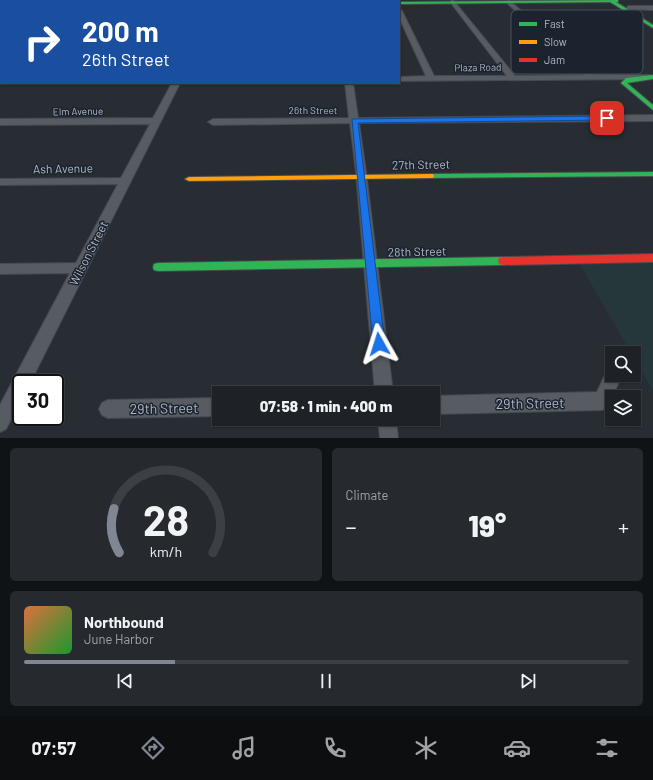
<!DOCTYPE html>
<meta charset="utf-8">
<style>
body{margin:0;font-family:Barlow,sans-serif;background:#262a2f;color:#f1f3f6;height:100vh;display:flex;flex-direction:column;font-size:15px;white-space:nowrap}
*{box-sizing:border-box;margin:0}
p{font-size:13px;color:#a1a4a7}
.icon{flex:none;width:22px;height:22px;fill:none;stroke:currentColor;stroke-width:2;stroke-linecap:round;stroke-linejoin:round}
.map{position:relative;height:438px;overflow:hidden}
.side{display:flex;flex-direction:column;gap:10px;padding:10px;background:#101315;flex:1}
.side>*{flex:none}
.guide{position:absolute;left:0px;top:0px;width:400px;height:84px;box-shadow:0 1px 3px #0004,0 0 0 1px #3c3f44;background:#1a4fa0;color:#fff;overflow:hidden}
.controls{position:absolute;left:605px;top:346px;display:grid;gap:8px}
.controls a{display:grid;place-items:center;width:36px;height:36px;border-radius:0px;background:#1e2227;box-shadow:0 1px 3px #0004,0 0 0 1px #3c3f44;font-size:20px}
.speed{position:absolute;left:12px;top:374px;display:flex;gap:8px;font-size:20px;font-weight:700;text-align:center}
.speed>*{display:grid;place-content:center;width:52px;height:52px;border-radius:50%;background:#1e2227;box-shadow:0 1px 3px #0004,0 0 0 1px #3c3f44;line-height:1}
.speed .limit{border:2px solid #111;border-radius:6px;background:#fff;color:#111}
.pin{position:absolute;display:grid;place-items:center;width:34px;height:34px;color:#fff;margin:-17px;border-radius:8px;box-shadow:0 2px 6px #0006}
.me{position:absolute;width:44px;margin:-22px;rotate:354deg;stroke-linejoin:round;filter:drop-shadow(0 0 3px #0008)}
.turn{display:flex;align-items:center;gap:14px;height:84px;padding:0 16px;font-size:18px}
.turn .icon{width:52px;height:52px;stroke-width:2.5}
.turn b{display:block;font-size:28px;line-height:34px}
.big{font-size:30px;font-weight:800;line-height:1.1}
.side .widget{flex:1;display:flex;flex-direction:column;justify-content:center;gap:6px;min-width:0;padding:0 14px;border-radius:6px;background:#262a2f}
.side .dial{align-items:center;gap:0}
.dial svg{height:104px;overflow:visible;fill:none;stroke:#3c3f44;stroke-width:7;stroke-linecap:round;text-anchor:middle}
.dial text{fill:#f1f3f6;stroke:none}
.song{display:flex;align-items:center;gap:12px}
.cover{width:48px;height:48px;border-radius:6px;background:linear-gradient(135deg,hsl(20 70% 55%),hsl(130 70% 35%))}
.played{height:4px;border-radius:2px;background:linear-gradient(90deg,#808793 25%,#3c3f44 25%)}
.keys{display:flex;justify-content:space-around;direction:ltr}
.heat{display:flex;justify-content:space-between;align-items:center;font-size:22px;direction:ltr}
.side .tiles{flex:1;display:grid;gap:10px;grid-template-columns:1fr 1fr}
.widget:last-child{grid-column:span 2}
.trip{position:absolute;left:212px;top:386px;width:228px;height:40px;border-radius:0px;background:#1e2227;box-shadow:0 1px 3px #0004,0 0 0 1px #3c3f44;font-weight:800;line-height:40px;text-align:center}
.tabs{display:flex;height:64px;justify-content:space-around;align-items:center;background:#0c0e10;color:#a1a4a7}
.tabs .icon{width:28px;height:28px}
.tabs .on{color:#808793}
.tabs b{font-size:18px;color:#f1f3f6}
.map>svg:first-child{display:block}
</style>
<div class="map">
<svg width="653" height="438" viewBox="0 0 653 438">
<rect width="100%" height="100%" fill="#282d34"/>
<!-- green -->
<path fill="#25373a" d="M653,258v133l-19,-33v-5h-3l-54,-94z"/>
<!-- building -->
<path fill="#41454b" d="M614,29h17l13,8h-18z"/>
<g fill="none" stroke-linecap="round" stroke-linejoin="round">
<defs>
<path id="street" d="M279,0h6v1h-6z
M453,0l62,76 70,-1 -78,-72v-2l2,-1 85,75h55l4,2 -4,2 -250,2v-4l27,-1 -27,-59v-8l3,2 32,65h73l-56,-73v-2z
M629,6h24v4l-26,-1v-2z
M0,45h1v4h-1z
M172,83h8l-150,300h-9v17l-15,29 -6,3v-27l70,-132 -70,1v-10l76,-1 42,-79 -118,1v-6l121,-1 29,-54 -150,1v-6l153,-1z
M345,83h8l5,35 295,-3v6l-294,2 7,49 27,221h-18l-19,-221 -6,-49 -137,2 -5,-3 5,-3 136,-1z
M612,371v4h7l1,4 -12,28 -6,3 -169,4v-18l164,-4 9,-19z
M219,398v18l-111,2 -6,-3 -3,-6 3,-6 6,-3z
M378,419h18l2,19h-18z"/>
<path id="fast" d="M618,0v2h-2l37,23v3l-43,-26 -211,2v-2z
M653,75v4l-26,4 26,22v5l-32,-27 5,-5z
M653,172v4l-223,2 -4,-2 4,-2z
M503,257l4,1 1,3 -1,3 -4,1 -345,6 -4,-1 -1,-3 1,-3 4,-1z"/>
<path id="slow" d="M430,174h3l1,2 -1,2 -244,3 -4,-2 4,-2z"/>
<path id="jam" d="M0,6h1v2h-1z
M653,254v8l-150,3 -4,-1 -1,-3 1,-3 4,-1z"/>
</defs>
<!-- street casing -->
<use href="#street" stroke="#46494f" stroke-width="2"/>
<!-- fast casing -->
<use href="#fast" stroke="#46494f" stroke-width="2"/>
<!-- slow casing -->
<use href="#slow" stroke="#46494f" stroke-width="2"/>
<!-- jam casing -->
<use href="#jam" stroke="#46494f" stroke-width="2"/>
<!-- street -->
<use href="#street" fill="#575b62" fill-rule="evenodd"/>
<!-- fast -->
<use href="#fast" fill="#30b455" fill-rule="evenodd"/>
<!-- slow -->
<use href="#slow" fill="#ff9f0a" fill-rule="evenodd"/>
<!-- jam -->
<use href="#jam" fill="#e5322d" fill-rule="evenodd"/>
</g>
<!-- route -->
<path fill="#1a73e8" stroke="#114b97" d="M607,116l3,1v3l-252,3 27,221 -2,4 -4,2 -5,-2 -1,-4 -21,-225z"/>
<g text-anchor="middle" dominant-baseline="central" stroke-width="3" stroke-linejoin="round" paint-order="stroke">
<!-- far-street labels -->
<g font-size="10" fill="#b0b8c6" stroke="#1b232f">
<text transform="translate(478 67) rotate(-1)">Plaza Road</text>
<text x="313" y="110">26th Street</text>
<text transform="translate(78 111) rotate(-1)">Elm Avenue</text>
</g>
<!-- street labels -->
<g font-size="12" fill="#b0b8c6" stroke="#1b232f">
<text transform="translate(421 164) rotate(-1)">27th Street</text>
<text transform="translate(63 168) rotate(-1)">Ash Avenue</text>
<text transform="translate(417 251) rotate(-1)">28th Street</text>
<text transform="translate(88 253) rotate(-63)">Wilson Street</text>
</g>
<!-- near-street labels -->
<g font-size="14" fill="#b0b8c6" stroke="#1b232f">
<text transform="translate(530 403) rotate(-1)">29th Street</text>
<text transform="translate(164 408) rotate(-1)">29th Street</text>
</g>
</g>
<!-- legend -->
<rect x="511" y="10" width="132" height="64" rx="6" fill="#1b232f" stroke="#48505c" stroke-width="1"/>
<rect x="519" y="22" width="18" height="4" fill="#30b455"/>
<rect x="519" y="40" width="18" height="4" fill="#ff9f0a"/>
<rect x="519" y="58" width="18" height="4" fill="#e5322d"/>
<g font-size="11" fill="#b0b8c6">
<text x="544" y="28">Fast</text>
<text x="544" y="46">Slow</text>
<text x="544" y="64">Jam</text>
</g>
</svg>
<div class="controls">
<a><svg class="icon" aria-label="search" viewBox="0 0 24 24"><circle cx="10" cy="10" r="6"/><path d="M15 15l6 6"/></svg></a>
<a><svg class="icon" aria-label="layers" viewBox="0 0 24 24"><path d="M12 4l9 5-9 5-9-5zM3 14l9 5 9-5"/></svg></a>
</div>
<div class="speed"><div class="limit">30</div></div>
<div class="pin" style="left:607px;top:118px;background:#d93025"><svg class="icon" aria-label="arrive" viewBox="0 0 24 24"><path d="M6 21V4h12l-3 4 3 4H6"/></svg></div>
<svg class="me" style="left:379px;top:344px" viewBox="-20 -20 40 40"><path d="M0-17L14 15 0 8-14 15z" fill="#1a73e8" stroke="#fff" stroke-width="4"/></svg>
<div class="trip">07:58 · 1 min · 400 m</div>
<div class="guide">
<div class="turn"><svg class="icon" aria-label="right" viewBox="0 0 24 24"><path d="M7 20v-9h11M14 6l5 5-5 5"/></svg><div><b>200 m</b>26th Street</div></div>
</div>
</div>
<section class="side">
<div class="tiles">
<div class="widget dial"><svg viewBox="0 0 100 80">
<path d="M14 69A42 42 0 1 1 86 69"/>
<path d="M14 69A42 42 0 0 1 10 35" stroke="#808793"/>
<text x="50" y="56" font-size="32" font-weight="700">28</text>
<text x="50" y="72" font-size="11">km/h</text>
</svg></div>
<div class="widget"><p>Climate</p>
<div class="heat"><a>−</a><b class="big">19°</b><a>+</a></div>
</div>
<div class="widget">
<div class="song"><i class="cover"></i><div><b>Northbound</b><p>June Harbor</p></div></div>
<div class="played"></div>
<div class="keys"><svg class="icon" aria-label="previous" viewBox="0 0 24 24"><path d="M18 5L8 12l10 7zM5 5v14"/></svg><svg class="icon" aria-label="pause" viewBox="0 0 24 24"><path d="M8 5v14M16 5v14"/></svg><svg class="icon" aria-label="next" viewBox="0 0 24 24"><path d="M6 5l10 7-10 7zM19 5v14"/></svg></div>
</div>
</div>
</section>
<nav class="tabs">
<b>07:57</b>
<svg class="icon on" aria-label="directions" viewBox="0 0 24 24"><path d="M12 3l9 9-9 9-9-9zM9 14v-3h6M13 9l2 2-2 2"/></svg>
<svg class="icon" aria-label="music" viewBox="0 0 24 24"><path d="M9 18V5l10-2v13"/><circle cx="6" cy="18" r="3"/><circle cx="16" cy="16" r="3"/></svg>
<svg class="icon" aria-label="phone" viewBox="0 0 24 24"><path d="M5 4h4l2 5-3 2q2 4 5 5l2-3 5 2v4C11 20 4 13 5 4z"/></svg>
<svg class="icon" aria-label="climate" viewBox="0 0 24 24"><path d="M12 3v18M4 7l16 10M4 17L20 7"/></svg>
<svg class="icon" aria-label="car" viewBox="0 0 24 24"><path d="M5 17H2v-5l4-1 3-4h7l3 4 3 1v5h-3M9 17h6M6 11h13"/><circle cx="7" cy="17" r="2"/><circle cx="17" cy="17" r="2"/></svg>
<svg class="icon" aria-label="filters" viewBox="0 0 24 24"><path d="M4 7h16M4 17h16"/><circle cx="9" cy="7" r="2"/><circle cx="15" cy="17" r="2"/></svg>
</nav>
